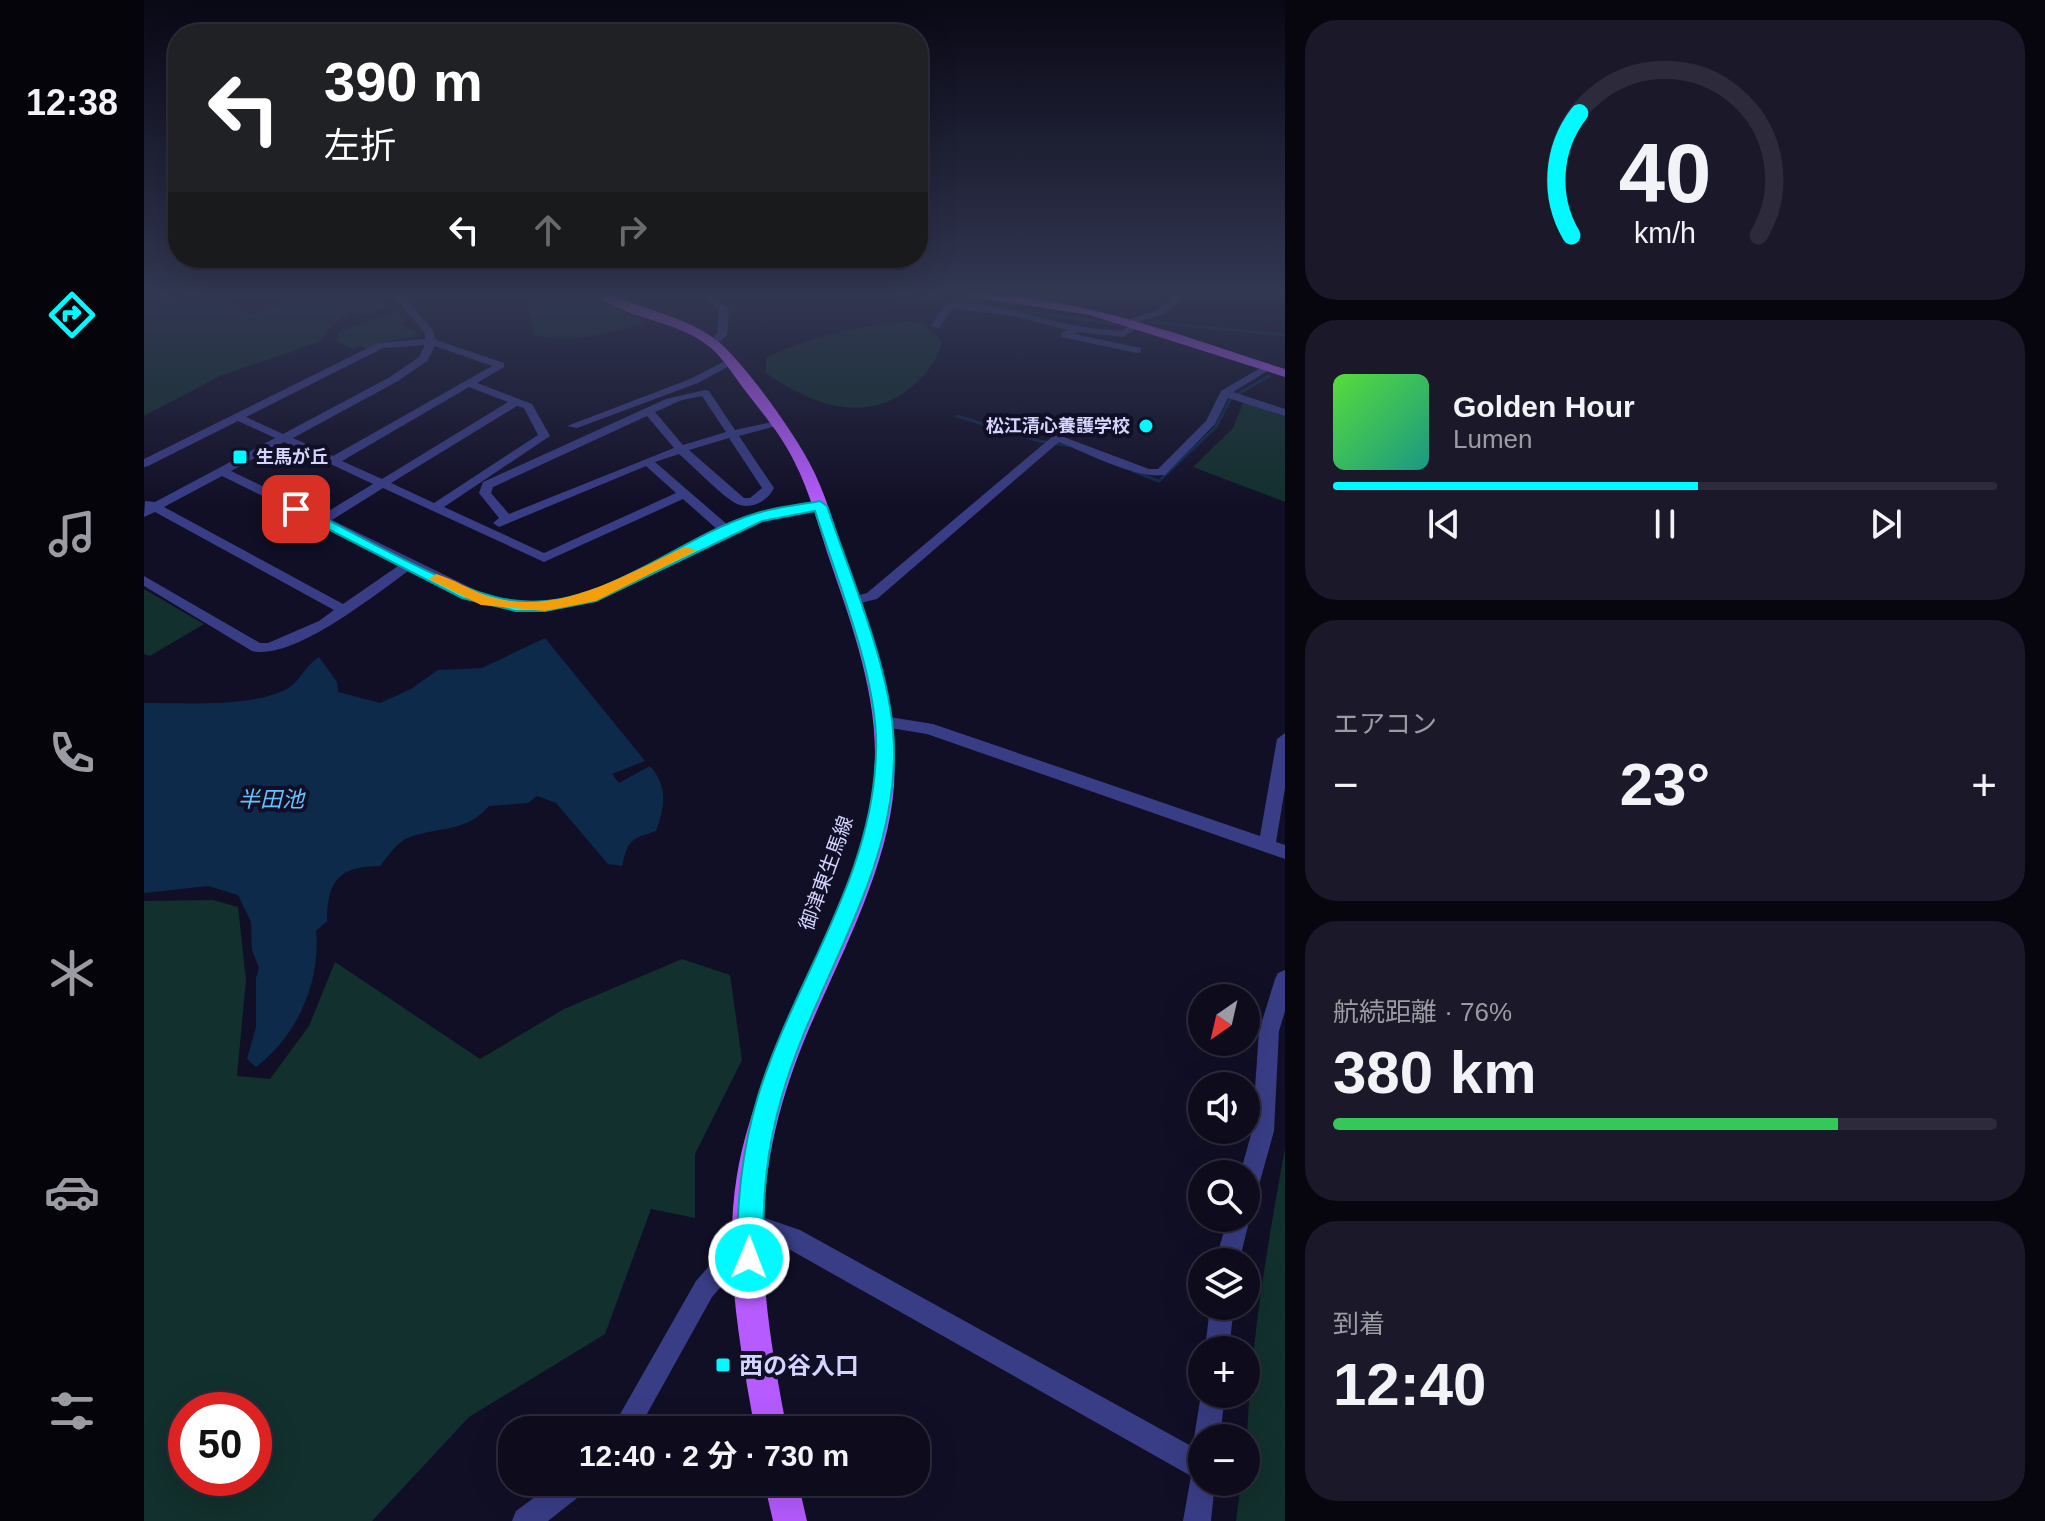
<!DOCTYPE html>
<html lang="ja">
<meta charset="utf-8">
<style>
body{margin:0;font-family:Arial,"Noto Sans JP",sans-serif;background:#1b1929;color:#f1f3f6;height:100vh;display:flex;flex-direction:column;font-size:30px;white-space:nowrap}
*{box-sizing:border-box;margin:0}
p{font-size:26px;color:#9a9ba3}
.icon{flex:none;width:44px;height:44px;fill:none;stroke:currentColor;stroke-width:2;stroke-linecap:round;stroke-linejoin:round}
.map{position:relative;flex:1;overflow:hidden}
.panel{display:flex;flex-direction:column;gap:20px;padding:20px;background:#07060f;width:760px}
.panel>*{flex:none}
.guide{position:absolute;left:24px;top:24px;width:760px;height:244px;border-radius:32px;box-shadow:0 8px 32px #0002,0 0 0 2px #2d2b3b;background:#202124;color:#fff;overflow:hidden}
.needle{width:52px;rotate:214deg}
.controls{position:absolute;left:1044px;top:984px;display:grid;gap:16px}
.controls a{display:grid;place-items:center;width:72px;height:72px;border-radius:50%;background:#0d0b1c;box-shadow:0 8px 32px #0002,0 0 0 2px #2d2b3b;font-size:40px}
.speed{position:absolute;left:24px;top:1392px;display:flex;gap:16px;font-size:40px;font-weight:700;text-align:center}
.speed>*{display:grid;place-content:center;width:104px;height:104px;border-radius:50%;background:#0d0b1c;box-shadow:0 8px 32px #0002,0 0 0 2px #2d2b3b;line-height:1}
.speed .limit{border:12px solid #d22;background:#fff;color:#111}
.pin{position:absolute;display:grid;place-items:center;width:68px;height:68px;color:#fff;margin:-34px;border-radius:16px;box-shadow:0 4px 12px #0006}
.me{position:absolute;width:88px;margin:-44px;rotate:1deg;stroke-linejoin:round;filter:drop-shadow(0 0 6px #0008)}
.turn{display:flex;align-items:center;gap:28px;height:168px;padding:0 24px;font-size:36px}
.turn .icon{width:104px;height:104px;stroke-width:2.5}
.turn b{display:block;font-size:56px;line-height:68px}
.lanes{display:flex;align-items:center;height:76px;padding:0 24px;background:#0003;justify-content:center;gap:40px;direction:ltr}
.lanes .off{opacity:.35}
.big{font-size:60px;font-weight:700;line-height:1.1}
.panel .tile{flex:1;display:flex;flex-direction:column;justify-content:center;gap:12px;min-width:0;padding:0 28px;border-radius:32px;background:#1b1929}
.panel .dial{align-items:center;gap:0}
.dial svg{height:208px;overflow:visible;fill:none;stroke:#2d2b3b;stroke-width:7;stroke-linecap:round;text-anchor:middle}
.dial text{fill:#f1f3f6;stroke:none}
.song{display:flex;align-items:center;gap:24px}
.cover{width:96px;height:96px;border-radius:12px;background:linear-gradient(135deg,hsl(110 70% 55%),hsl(170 70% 35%))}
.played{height:8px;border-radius:4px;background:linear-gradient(90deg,#00faff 55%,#2d2b3b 55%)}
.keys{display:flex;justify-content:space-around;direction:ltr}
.heat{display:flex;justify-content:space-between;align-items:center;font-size:44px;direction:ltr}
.charge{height:12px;border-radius:6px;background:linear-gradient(90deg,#34c759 76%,#2d2b3b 0)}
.trip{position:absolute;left:354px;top:1416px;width:432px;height:80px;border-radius:32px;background:#0d0b1c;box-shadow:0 8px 32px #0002,0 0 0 2px #2d2b3b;font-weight:700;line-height:80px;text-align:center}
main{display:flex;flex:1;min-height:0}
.menu{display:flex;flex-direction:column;width:144px;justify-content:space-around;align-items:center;background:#05040b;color:#9a9ba3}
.menu .icon{width:56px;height:56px}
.menu .active{color:#00faff}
.menu b{font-size:36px;color:#f1f3f6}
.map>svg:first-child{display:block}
</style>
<main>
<nav class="menu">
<b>12:38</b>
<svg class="icon active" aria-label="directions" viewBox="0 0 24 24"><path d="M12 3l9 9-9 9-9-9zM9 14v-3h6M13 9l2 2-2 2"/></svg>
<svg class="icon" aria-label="music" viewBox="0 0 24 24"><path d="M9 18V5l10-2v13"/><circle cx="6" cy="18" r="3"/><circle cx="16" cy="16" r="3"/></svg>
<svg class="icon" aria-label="phone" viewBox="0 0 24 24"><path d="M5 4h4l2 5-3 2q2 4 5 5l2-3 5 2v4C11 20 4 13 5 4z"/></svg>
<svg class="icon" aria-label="climate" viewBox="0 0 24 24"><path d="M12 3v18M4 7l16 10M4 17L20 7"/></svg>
<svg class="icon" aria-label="car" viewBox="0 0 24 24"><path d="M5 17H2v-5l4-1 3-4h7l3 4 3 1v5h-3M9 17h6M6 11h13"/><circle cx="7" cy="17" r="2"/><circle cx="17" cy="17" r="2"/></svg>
<svg class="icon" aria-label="filters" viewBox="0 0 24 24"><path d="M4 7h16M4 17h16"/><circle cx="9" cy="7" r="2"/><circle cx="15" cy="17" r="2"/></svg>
</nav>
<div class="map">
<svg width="1141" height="1521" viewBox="0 0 1141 1521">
<rect width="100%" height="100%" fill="#110f26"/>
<!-- green -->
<path fill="#12302d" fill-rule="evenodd" d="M39,294h47v13c22,13 43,7 57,-13h90l11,12 -17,9 -22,-3 -17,13 -11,16 -101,35 -76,40v-107z
M414,296l46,6 41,21c-37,10 -74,22 -111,12l-8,-32z
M252,312l10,9 -5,2 5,6 8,1 4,6 -37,6 -13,7 -9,-3 -5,3 -17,-7 1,-10z
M770,321c15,5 20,10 28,22 -6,21 -20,37 -37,49 -46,32 -97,10 -139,-19v-15c45,-22 98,-34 148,-37z
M1100,401l41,15v86l-92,-35 40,-39z
M0,589l60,35 -54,32 -6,-2z
M69,900l25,7 8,73 -9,96 33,3 39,-53 26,-64 145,97 84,-50 118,-50 48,16 12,85 -47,94v64l-44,-9 -46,125 -136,83 -97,104h-228v-620zM110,1410v68h-68v-68z
M1141,1148v373h-49l5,-39h5c0,-112 19,-224 39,-334z"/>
<!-- water -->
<path fill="#0e2a4b" d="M401,638l100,123 -33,13 7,9 31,-17c18,20 15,40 6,65 -26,9 -27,7 -34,35l-14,-2 -52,-61 -19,-7 -9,7 -39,3c-21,25 -47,21 -76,30 -15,4 -24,19 -33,30 -41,0 -53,15 -53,55l-11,10c5,51 -19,105 -60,136l-9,-8 9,-32v-49l3,-10 -7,-18 -1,-28 -13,-27 -30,-9 -64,7v-190c40,0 103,4 139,-12 17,-7 21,-25 36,-34l18,25 1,10 42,11 31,-14 27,-19 44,-2z"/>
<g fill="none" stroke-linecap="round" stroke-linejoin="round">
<!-- stream -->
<path stroke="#0e2a4b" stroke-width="3" d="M754,294l216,30
M0,296l23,-2
M1006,322l135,13
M813,416l82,25 33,5
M989,471l26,10 57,-54 15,-29 38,-22"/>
<!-- minor -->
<path fill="#393d86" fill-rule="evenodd" d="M248,294h10l30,35 4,11 68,23v4l-27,16 55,21 18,32 -106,71 100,46 132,-60 -30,-27 -147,61 -6,-4 6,-5 -20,-25 4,-11 183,-83 39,-9 4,1 26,39 42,-9 6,3 -44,12 35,52c-6,13 -23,22 -37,16 -13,-6 -45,-39 -58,-50l-24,8 74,64 25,-12 66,-12 6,4 -6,4 -59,10 -165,80 -51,10 -63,-6 -71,-35c-34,24 -117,92 -159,82l-108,-65v-10l116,67h8l51,-22 15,-11 -179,-98 -11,5 1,-16 10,1 120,-64 -37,-17 -90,45 -4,1v-8l234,-116 48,-4 -2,-7zM281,345l-6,12 -29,20 -107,57 -37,-17 137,-69zM291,346l57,20 -159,90 -40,-18 105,-57 29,-20zM325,387l39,15 -126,77 -40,-18zM558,396l24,36 -43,13 -28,-33 27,-12zM373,406l7,2 14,27 -104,68 -43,-20zM503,416l27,32 -165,66 -18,-21 2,-6zM585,438l33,50 -12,10h-6l-55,-48zM140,442l89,42 -51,31 -91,-44zM78,476l179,88 -58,40 -179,-97zM239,488l161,74 139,-63 36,32 -132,62 -42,9 -55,-5 -158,-77z
M552,294h10l23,14 -2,27 -12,10 -8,-2 10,-9 2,-25z
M1034,294h10l-26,21 -25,7 4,3 -2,2 -16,10 -44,-5 -5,2 67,14v4l-4,1 -76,-16v-4l7,-3 -56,-14 -58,-7 -3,1 -12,18 -8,-2 13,-20c35,-10 97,14 134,20 14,3 29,3 43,5l9,-6 -4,-1v-4l30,-9z
M585,359l5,3 -1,2 -35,19 -121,45 -10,-2 123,-47z
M1123,364l4,1v4l-38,23 52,17v7l-57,-18 -13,26 -50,51c-30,4 -78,-22 -106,-33l-182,157 -25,6 -7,-4 2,-3 20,-5 186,-157h8l88,33h9l48,-48 15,-30z
M739,716l50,8 327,112 17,-97 8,-6v55l-9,54 9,3v14l-358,-125 -49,-8 -3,-4z
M1141,970v41l-6,20 -5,100 -17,61 -3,8 -8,3v-29h-6l12,-43 7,-100 16,-52 3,-6z
M1102,1210l4,8 -11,44h-24l13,-44h18z
M606,1213l50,17 402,222v30h13l-4,39h-28l8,-45 -404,-228 -45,-16 -3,-8 3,-8z
M605,1246l8,4 4,8 -4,8 -31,15 -14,16 -74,133h-27l85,-149 14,-16z
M1066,1306h24l-5,44h-24z
M1058,1388v6h23l-5,44h-18v11l-4,-2 -4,-9z
M411,1482h35l-4,9 -38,30h-36l4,-10z"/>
<!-- major -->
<path fill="#b55bff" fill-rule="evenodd" d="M451,294c18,-1 33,8 49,13 26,9 55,18 76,36 26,23 73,88 89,119 16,29 24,61 35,91 27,75 55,152 50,233 -6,83 -56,174 -88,250 -60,145 -48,245 -19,394h-32c-15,-83 -32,-171 -18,-255 24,-144 136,-274 138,-418 1,-70 -26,-140 -48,-205 -10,-31 -18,-62 -33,-91 -12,-25 -30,-46 -47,-68 -12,-15 -22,-33 -36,-45 -34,-29 -83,-27 -116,-54z
M822,294c110,0 215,42 319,75v8l-195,-62 -119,-18z
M620,1482h34l9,39h-34z"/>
</g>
<!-- sky -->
<linearGradient id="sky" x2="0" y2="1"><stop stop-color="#090815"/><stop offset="0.58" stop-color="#323752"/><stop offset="1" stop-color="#323752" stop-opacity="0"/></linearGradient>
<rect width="1141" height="506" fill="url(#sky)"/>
<!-- route -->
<path fill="#00faff" stroke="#00a2a6" stroke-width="2" d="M676,501l7,5c24,72 67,169 67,245 1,125 -79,229 -112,345 -17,58 -19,102 -19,162l-4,9 -10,4 -9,-4 -4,-9c2,-60 5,-105 22,-162 36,-117 115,-217 118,-344 3,-73 -39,-171 -61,-241l-53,10 -166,80 -51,10h-29l-54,-13 -173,-89 12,-3c57,28 157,89 216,95 87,9 159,-63 237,-87 21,-7 45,-9 66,-13z"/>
<!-- slow -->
<path fill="#f59e0b" d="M541,547l12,3 -101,51 -51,10 -64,-6 -52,-26 7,-5c18,5 34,16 51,22 70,22 137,-21 198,-49z"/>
<!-- markers -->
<g fill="#00faff" stroke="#110f26" stroke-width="3">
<circle cx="1002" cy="426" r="8"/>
<rect x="88" y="449" width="16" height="16" rx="4"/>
<rect x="571" y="1357" width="16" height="16" rx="4"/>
</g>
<g text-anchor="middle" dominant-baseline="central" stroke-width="8" stroke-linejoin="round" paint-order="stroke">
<!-- far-poi labels -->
<g font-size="18" font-weight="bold" fill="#d5d4ff" stroke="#110f26" text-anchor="end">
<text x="986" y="426">松江清心養護学校</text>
<text x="112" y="457" text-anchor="start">生馬が丘</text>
</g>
<!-- street labels -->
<g font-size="20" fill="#d5d4ff" stroke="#110f26">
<text transform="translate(682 873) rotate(-70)">御津東生馬線</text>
</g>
<!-- water labels -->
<g font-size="22" font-style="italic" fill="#62c3ff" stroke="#110f26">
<text x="127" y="799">半田池</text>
</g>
<!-- near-poi labels -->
<g font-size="24" font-weight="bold" fill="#d5d4ff" stroke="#110f26" text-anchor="start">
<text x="595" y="1365">西の谷入口</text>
</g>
</g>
</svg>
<div class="controls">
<a><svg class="needle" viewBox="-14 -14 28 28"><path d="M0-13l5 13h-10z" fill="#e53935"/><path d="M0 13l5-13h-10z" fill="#9a9ba3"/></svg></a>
<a><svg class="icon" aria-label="sound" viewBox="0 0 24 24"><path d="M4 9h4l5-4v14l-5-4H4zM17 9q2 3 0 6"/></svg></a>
<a><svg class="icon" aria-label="search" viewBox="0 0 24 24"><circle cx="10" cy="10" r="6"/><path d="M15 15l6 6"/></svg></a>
<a><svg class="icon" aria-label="layers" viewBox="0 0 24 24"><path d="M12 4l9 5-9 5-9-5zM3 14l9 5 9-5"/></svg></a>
<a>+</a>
<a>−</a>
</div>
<div class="speed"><div class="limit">50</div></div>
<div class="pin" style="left:152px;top:509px;background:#d93025"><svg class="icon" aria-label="arrive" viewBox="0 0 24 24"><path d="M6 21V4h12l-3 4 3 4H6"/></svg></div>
<svg class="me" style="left:605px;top:1258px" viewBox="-20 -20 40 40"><circle r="17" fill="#00faff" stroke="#fff" stroke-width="3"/><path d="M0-11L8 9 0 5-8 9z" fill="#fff"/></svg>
<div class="trip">12:40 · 2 分 · 730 m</div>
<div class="guide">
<div class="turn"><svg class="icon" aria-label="left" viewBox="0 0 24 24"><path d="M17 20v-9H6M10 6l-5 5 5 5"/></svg><div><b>390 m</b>左折</div></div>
<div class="lanes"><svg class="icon" aria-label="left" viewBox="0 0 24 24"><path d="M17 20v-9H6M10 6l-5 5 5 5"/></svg><svg class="icon off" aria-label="ahead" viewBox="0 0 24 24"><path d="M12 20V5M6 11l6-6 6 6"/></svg><svg class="icon off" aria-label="right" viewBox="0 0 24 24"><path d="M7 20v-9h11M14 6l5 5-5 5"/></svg></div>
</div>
</div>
<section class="panel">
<div class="tile dial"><svg viewBox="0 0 100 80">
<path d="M14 69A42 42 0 1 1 86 69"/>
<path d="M14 69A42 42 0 0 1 17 22" stroke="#00faff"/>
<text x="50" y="56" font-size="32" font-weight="700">40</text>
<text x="50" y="72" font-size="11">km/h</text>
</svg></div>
<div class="tile">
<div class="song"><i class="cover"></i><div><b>Golden Hour</b><p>Lumen</p></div></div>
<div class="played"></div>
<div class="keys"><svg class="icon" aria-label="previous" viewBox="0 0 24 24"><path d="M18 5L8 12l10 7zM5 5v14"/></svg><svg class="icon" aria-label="pause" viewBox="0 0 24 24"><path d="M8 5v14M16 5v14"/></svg><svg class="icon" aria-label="next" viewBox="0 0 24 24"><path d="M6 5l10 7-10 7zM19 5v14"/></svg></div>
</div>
<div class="tile"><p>エアコン</p>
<div class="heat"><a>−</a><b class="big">23°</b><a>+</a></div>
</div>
<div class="tile"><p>航続距離 · 76%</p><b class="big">380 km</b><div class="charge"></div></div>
<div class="tile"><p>到着</p><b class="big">12:40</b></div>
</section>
</main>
